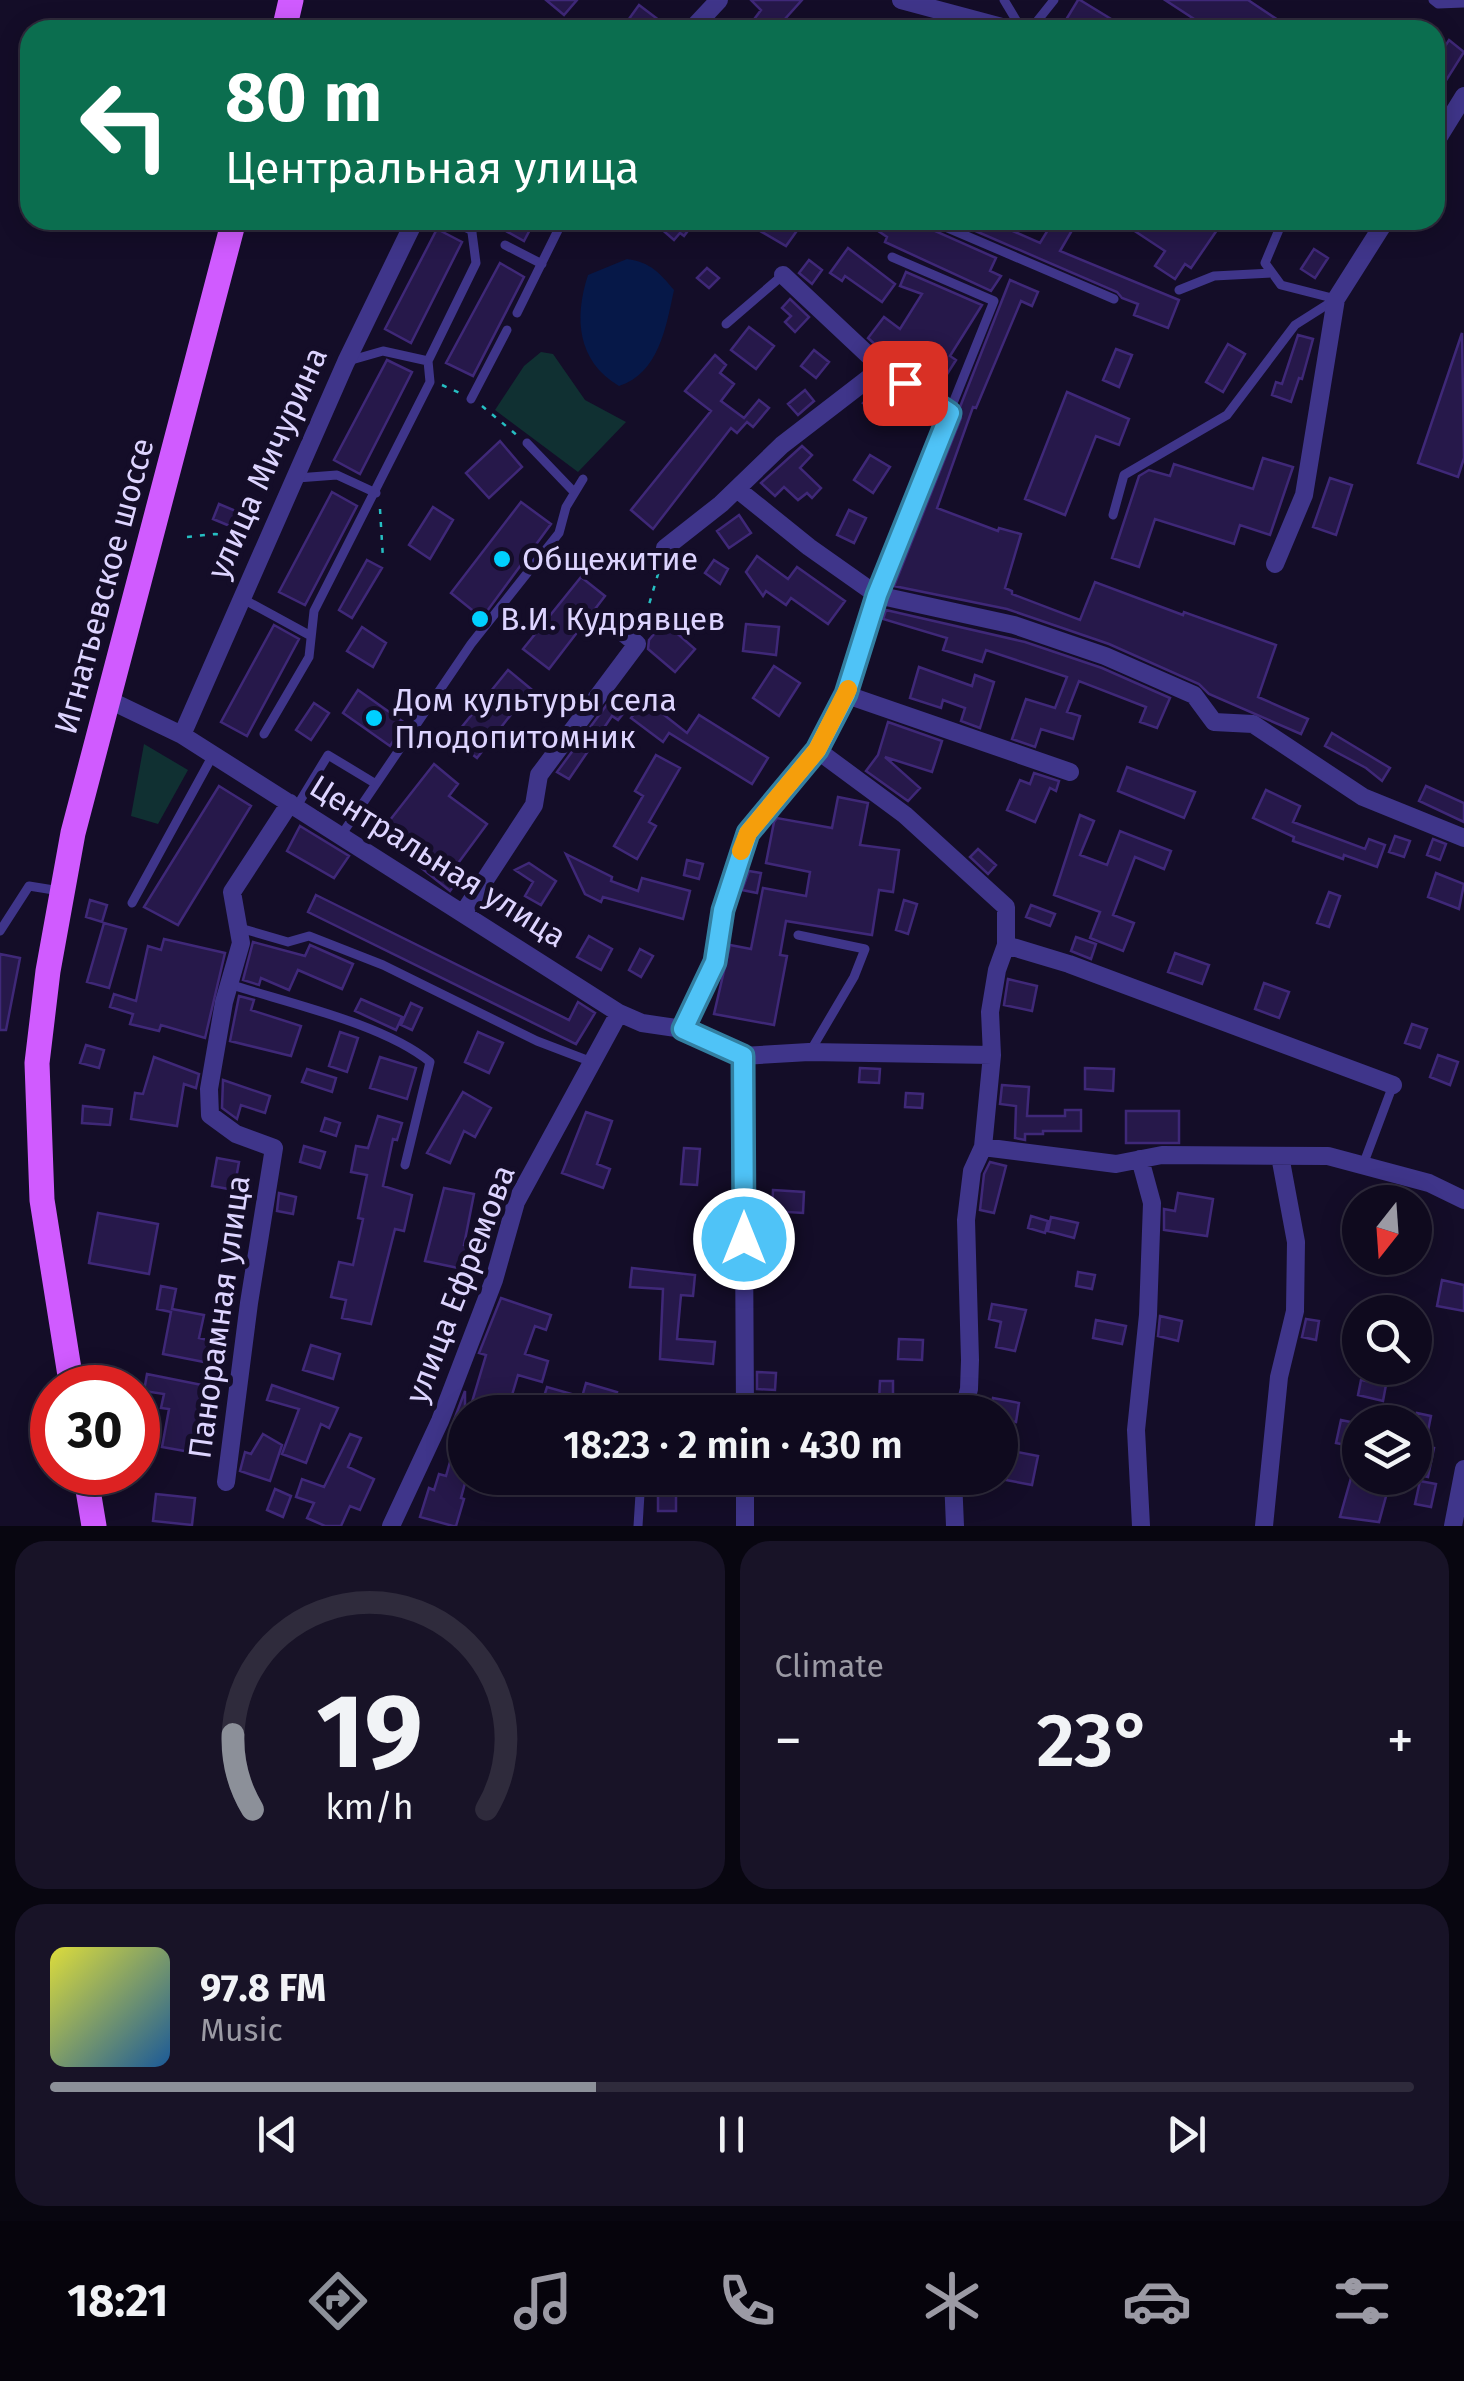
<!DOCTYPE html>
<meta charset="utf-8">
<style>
body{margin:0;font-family:"Fira Sans",sans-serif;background:#181327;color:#f1f3f6;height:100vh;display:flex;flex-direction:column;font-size:38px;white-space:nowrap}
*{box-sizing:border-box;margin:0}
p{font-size:32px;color:#9b9aa4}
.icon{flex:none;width:55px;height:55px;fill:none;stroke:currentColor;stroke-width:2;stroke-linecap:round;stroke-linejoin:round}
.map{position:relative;height:1526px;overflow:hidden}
.side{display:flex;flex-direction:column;gap:15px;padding:15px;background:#080610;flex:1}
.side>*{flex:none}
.guide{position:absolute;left:20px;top:20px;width:1425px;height:210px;border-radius:30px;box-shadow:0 5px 25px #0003,0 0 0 2px #2f2b3c;background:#0b6e4f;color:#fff;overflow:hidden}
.needle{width:65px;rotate:197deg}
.controls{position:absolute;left:1342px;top:1185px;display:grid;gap:20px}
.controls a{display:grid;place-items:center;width:90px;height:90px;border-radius:50%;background:#0f0a1e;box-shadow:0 5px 25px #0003,0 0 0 2px #2f2b3c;font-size:50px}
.speed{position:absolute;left:30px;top:1365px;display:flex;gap:20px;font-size:50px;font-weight:700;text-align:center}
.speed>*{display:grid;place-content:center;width:130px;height:130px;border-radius:50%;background:#0f0a1e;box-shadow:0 5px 25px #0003,0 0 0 2px #2f2b3c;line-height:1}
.speed .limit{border:15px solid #d22;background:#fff;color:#111}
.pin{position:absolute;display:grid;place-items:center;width:85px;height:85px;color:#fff;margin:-42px;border-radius:20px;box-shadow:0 5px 15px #0006}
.me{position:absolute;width:110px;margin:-55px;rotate:0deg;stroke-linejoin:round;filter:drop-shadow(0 0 8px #0008)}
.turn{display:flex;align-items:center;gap:35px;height:210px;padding:0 40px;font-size:45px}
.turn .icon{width:130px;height:130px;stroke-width:2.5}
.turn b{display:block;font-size:70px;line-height:85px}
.big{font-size:75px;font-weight:600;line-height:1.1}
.side .widget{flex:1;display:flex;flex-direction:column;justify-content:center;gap:15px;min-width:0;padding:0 35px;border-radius:30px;background:#181327}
.side .dial{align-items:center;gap:0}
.dial svg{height:260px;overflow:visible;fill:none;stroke:#2f2b3c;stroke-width:7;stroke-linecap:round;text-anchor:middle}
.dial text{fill:#f1f3f6;stroke:none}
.song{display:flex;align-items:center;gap:30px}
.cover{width:120px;height:120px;border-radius:15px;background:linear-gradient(135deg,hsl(60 70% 55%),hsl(210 70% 35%))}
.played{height:10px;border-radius:5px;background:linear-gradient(90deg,#8c9099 40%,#2f2b3c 40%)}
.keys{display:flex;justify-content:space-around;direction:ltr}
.heat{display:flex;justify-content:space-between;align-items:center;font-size:55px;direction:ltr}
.side .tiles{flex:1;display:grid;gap:15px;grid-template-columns:1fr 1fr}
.widget:last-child{grid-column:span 2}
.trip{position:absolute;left:448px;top:1395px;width:570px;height:100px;border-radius:50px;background:#0f0a1e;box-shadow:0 5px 25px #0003,0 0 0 2px #2f2b3c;font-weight:600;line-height:100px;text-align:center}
.dock{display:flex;height:160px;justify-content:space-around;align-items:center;background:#06040c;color:#9b9aa4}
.dock .icon{width:70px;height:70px}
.dock .active{color:#8c9099}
.dock b{font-size:45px;color:#f1f3f6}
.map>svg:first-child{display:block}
</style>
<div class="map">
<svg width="1464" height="1526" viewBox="0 0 1464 1526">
<rect width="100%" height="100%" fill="#140d28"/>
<!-- green -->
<path fill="#103032" d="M541,352l12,2 32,46 41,22 -48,50 -83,-62 29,-44z
M144,744l44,26 -30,54 -27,-8z"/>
<!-- water -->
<path fill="#061848" d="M627,259c23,3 33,14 47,31 -8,37 -15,83 -55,96 -42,-25 -45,-68 -31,-111z"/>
<!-- building -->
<path fill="#26184a" stroke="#3f2878" stroke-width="2.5" d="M546,0h31l-13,15z
M751,0h51l-27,30h-29l15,-20z
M1078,0h2l49,30h-53l-12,-7z
M1165,0h83l30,20 -6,10h-61z
M639,5l33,25h-51z
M1449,40l15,12 -29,46v-36z
M486,220h49l-11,21z
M651,220h45l-12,16 -4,-3 -6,7z
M760,220h15l7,5 4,-5h8l7,5 -15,21 -31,-18z
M862,220h59l5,7 70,31 -6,13 11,5 -10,15 -106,-49 2,-5z
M950,220h38l52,23 14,-23h8l12,7 -14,24 119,49 -11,28 -34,-13 4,-11 -16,-6 -5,-6z
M1118,220h84l15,10 -26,38 -6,-4 -10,15 -20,-13 10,-15z
M437,229l25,13 -51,101 -26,-14z
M848,248l47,36 -13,18 -37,-26 -3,5 -12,-8z
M1314,249l14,9 -13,20 -14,-9z
M809,260l13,10 -10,14 -13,-11z
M500,263l24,14 -51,99 -27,-13z
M707,268l12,10 -10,10 -12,-10z
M906,272l76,33 -32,51 6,4 -19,30 -47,-32 -22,-20 16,-21 16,12 22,-35 -22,-8z
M1010,280l28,12 -6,14 -11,-5 -45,107 -3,-1 -36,101 61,23 1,-3 22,6 -16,54 7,3v3l68,26 15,-38 88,33 1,-3 92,33 -18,52 50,22 -7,15 -92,-40 -10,-10 -90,-40 -102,-35 -113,-23 67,-168 -1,-11z
M790,299l19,18 -14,15 -10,-10 6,-6 -9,-8z
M749,327l25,19 -18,23 -25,-19z
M1462,333l2,125 -6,19 -40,-14z
M1298,335l15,4 -11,40 -3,-1 -8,24 -19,-7 4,-13 6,2z
M1228,344l17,10 -22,38 -17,-10z
M1116,349l16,6 -13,32 -16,-7z
M814,350l15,12 -13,16 -15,-12z
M715,355l11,10 -6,8 14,11 -13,17 23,17 15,-18 10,8 -16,19 -6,-5 -10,11 -6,-5 -78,101 -22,-19 80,-99 -26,-20z
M387,360l25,12 -52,102 -26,-14z
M805,390l9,11 -16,14 -10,-11z
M875,390l19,14 -11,15 -20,-16z
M1067,392l62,27 -10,26 -23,-9 -31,79 -40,-16z
M500,441l22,26 -33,31 -23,-25z
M802,446l10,9 -12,13 21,20 -9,10 -5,-5 -9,7 -14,-13 -9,9 -14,-13z
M870,455l20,12 -17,26 -19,-13z
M1263,458l30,9 -23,68 -30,-10 -6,19 -79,-25 -16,48 -27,-9 27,-82 10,-6 21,6 4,-12 79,25z
M1330,478l22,7 -16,50 -23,-8z
M332,492l25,14 -52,99 -26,-13z
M521,502l30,22 -69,94 -31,-25z
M219,504l24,10 -6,15 -24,-10z
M433,507l20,13 -23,39 -21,-14z
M849,510l17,8 -12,25 -17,-8z
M739,515l12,18 -22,15 -12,-17z
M757,556l31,23 9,-12 48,34 -17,23 -37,-26 -5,7 -20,-14 -3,5 -17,-24z
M367,560l15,8 -30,50 -13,-8z
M714,560l14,9 -8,15 -15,-11z
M581,577l24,19 -56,73 -26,-20z
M886,610l139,32 77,26 68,30 -13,30 -17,-6 6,-15 -67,-26 -12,31 13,4 -7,23 -32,-10 -6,18 -23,-8 14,-40 29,9 12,-31 -81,-27 -4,12 -39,-12 4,-12 -64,-19z
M664,622l31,27 -20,23 -27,-23 1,-9z
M746,624l33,3 -3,28 -33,-4z
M274,625l25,14 -52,97 -26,-14z
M362,627l24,16 -13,24 -26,-16z
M774,666l26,17 -21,33 -26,-18z
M919,667l53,19 3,-11 19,7 -14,46 -19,-7 4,-13 -22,-8 -2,8 -31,-10z
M508,670l23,19 -54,69 -25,-19z
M358,690l47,33 -15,23 -47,-33z
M611,699l15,11 -8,10 -6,-4 -43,63 -12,-7z
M645,700l42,33 12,-18 69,43 -16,26 -83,-51 -6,9 -32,-24z
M314,703l15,10 -18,27 -15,-10z
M888,722l54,19 -10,31 -47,-15 35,31 -12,13 -42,-30 12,-16z
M1332,733l58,35 -8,13 -16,-13 -41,-22z
M656,755l24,13 -31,54 7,4 -19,33 -23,-13 29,-50 -8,-5z
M434,764l24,20 -9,12 38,28 -31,42 8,6 -14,19 -71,-57z
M1127,767l68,25 -11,26 -66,-27z
M1034,773l25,8 -3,10 -6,-3 -15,34 -28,-12 13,-30 10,4z
M219,786l32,20 -73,119 -34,-18z
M1426,786l38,17v19l-45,-21z
M1266,790l34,16 -7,16 72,27 4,-10 16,6 -8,22 -33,-12 -1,4 -50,-18 1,-4 -41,-19z
M838,797l30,6 -8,42 39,5 -6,42 -14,-2 -7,45 -86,-14 -6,34 7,1 -13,69 -60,-11 16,-69 21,4 12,-61 43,8 4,-24 -44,-9 8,-41 3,-4 55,10z
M1080,815l14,6 -14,34 27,10 13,-34 51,20 -7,18 -29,-12 -22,58 21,8 -11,28 -33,-13 10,-26 -46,-17z
M300,826l49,30 -15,22 -47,-27z
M1395,836l15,5 -6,16 -15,-5z
M1433,839l13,5 -6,16 -13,-5z
M978,849l18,16 -8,9 -18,-17z
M566,854l46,23 -1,4 27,10 4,-13 48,13 -7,28 -80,-22 -2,5 -16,-8z
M687,860l16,4 -4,15 -15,-4z
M529,863l27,18 -15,24 -16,-9 8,-14 -18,-12z
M749,871l12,2 -4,20 -15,-3z
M1436,873l28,11 -5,25 -31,-12z
M1329,892l11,4 -11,31 -12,-4z
M316,895l253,125 9,-18 17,11 -19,31 -268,-132z
M90,900l17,5 -5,17 -16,-5z
M904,900l13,4 -9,30 -12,-4z
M1031,905l24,9 -5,12 -24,-9z
M104,923l22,6 -17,59 -22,-6z
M589,936l23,13 -11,21 -24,-13z
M1076,937l20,7 -5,15 -20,-8z
M164,939l61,14 -20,85 -44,-13 -2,6 -29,-7 3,-10 -23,-7 4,-13 22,7 12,-55 13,4z
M253,942l52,14 5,-11 43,19 -11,25 -44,-19 -9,20 -28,-12 -2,7 -16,-5z
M640,949l13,7 -12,21 -12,-7z
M1175,953l34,12 -7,19 -34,-12z
M0,954l20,4 -14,72h-6z
M1008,979l29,7 -5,25 -28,-6z
M1264,983l25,9 -10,26 -24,-9z
M239,996l15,4 -3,10 50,16 -10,30 -61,-15z
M361,999l41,18 -6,13 -41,-19z
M411,1003l11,5 -10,22 -11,-5z
M1412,1024l15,5 -7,19 -15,-5z
M340,1032l18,6 -11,34 -18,-6z
M478,1032l25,11 -14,30 -24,-11z
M86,1045l18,5 -5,18 -19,-5z
M1438,1055l20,7 -8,23 -20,-8z
M154,1057l45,17 -3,14 -12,-4 -7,42 -46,-7 4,-26 8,1z
M380,1057l36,11 -9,31 -37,-11z
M860,1068l20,1 -1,14 -20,-1z
M1085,1068l29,1 -1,22 -28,-2z
M307,1069l29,9 -4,14 -30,-10z
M223,1080l47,16 -5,17 -24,-8 -4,14 -15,-11z
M1002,1085l27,2 -2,29h38v-6h16v21h-38v3h-18v6l-10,-2 1,-32 -16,-2z
M463,1092l28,16 -16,29 -11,-6 -14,32 -23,-10z
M906,1093l17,1 -1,14 -17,-1z
M83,1106l29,3 -2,16 -28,-2z
M1126,1111h53v32h-53z
M586,1112l26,9 -15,43 13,5 -7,19 -41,-15z
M378,1116l24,7 -5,17 -4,-1 -10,47 29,9 -8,36 -9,-2 -24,95 -29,-6 4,-18 -15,-3 8,-35 14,3 10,-46 -5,-1 9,-43 -16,-3 5,-26 12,2z
M325,1118l15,5 -4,13 -15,-5z
M304,1146l21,6 -5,16 -20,-6z
M684,1148l16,1 -3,36 -16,-1z
M217,1158l22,4 -5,28 -22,-4z
M990,1162l16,4 -12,47 -14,-3 4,-36z
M444,1188l30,6 -10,51 18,3 -5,24 -52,-11z
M773,1190l31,2 -1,21 -31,-2z
M279,1193l17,4 -3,17 -16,-3z
M1178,1193l35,6 -6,37 -43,-6v-21l11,2z
M98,1213l60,11 -9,50 -60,-11z
M1031,1216l17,5 -3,12 -17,-5z
M1051,1217l27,6 -4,15 -26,-7z
M632,1268l63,7 -2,21 -12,-1 -4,44 38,3 -2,22 -53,-5 3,-70 -33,-2z
M1078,1272l17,3 -3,14 -16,-3z
M1442,1280l22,5v26l-27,-5z
M161,1286l15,3 -4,20 32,6 -5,23 14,3 -4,22 -46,-9 8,-42 -14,-3z
M501,1298l50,17 -5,15 -11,-4 -10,28 23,7 -6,21 -24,-7 -11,37h-38l17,-57 -7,-2z
M992,1304l34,6 -11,41 -19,-4 5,-25 -12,-3z
M1160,1316l22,5 -4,20 -20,-5z
M1306,1319l13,2 -3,19 -14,-3z
M1096,1320l30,6 -4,18 -29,-6z
M899,1339l24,1 -1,20 -24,-1z
M311,1345l29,9 -7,25 -30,-9z
M757,1372l19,1 -1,17 -18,-1z
M147,1374l60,12 -7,39 12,3 -5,27 -45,-8 7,-38 -8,-1 3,-14 -20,-3z
M1361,1380l25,5 -3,16 -25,-6z
M880,1381h13v21l-14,-1z
M586,1383l31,9 -6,20h-29l-23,-6 -2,6h-18l8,-25 35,10z
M272,1385l66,23 -9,20 -8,-4 -15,39 -24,-9 17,-45 -32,-9z
M465,1391v92l-4,15 3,1 -8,27h-3l-33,-9 9,-29 5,2 5,-16 7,2 15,-53 -7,-3z
M993,1398l26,5 -3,19 -16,-3v-7h-10z
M848,1401l38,2v9h-39z
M1417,1413l14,3 -6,30 9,2 -6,29 -13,-3z
M1341,1420l19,4 -4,23 -20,-4z
M263,1434l19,11 -12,36 -30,-10 5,-19 6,2z
M350,1434l11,4 -13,29 26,12 -14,31 -10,-4 -9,20h-16l-18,-8 7,-15 -18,-6 6,-18 22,8z
M1012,1451l26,5 -6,29 -26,-5z
M869,1478h42v11l-42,-1z
M1351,1478h40l-12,44 -39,-5z
M1420,1481l16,3 -5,23 -16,-3z
M275,1489l16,7 -8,21 -16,-7z
M658,1491h18v20h-18z
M156,1494l39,4 -3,27 -39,-4z"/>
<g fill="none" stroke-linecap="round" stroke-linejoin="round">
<!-- path -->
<path stroke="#26bec2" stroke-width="2.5" stroke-dasharray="5 8" stroke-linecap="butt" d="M442,385l20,9
M482,406l36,30
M380,509l3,50
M187,537l28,-3 35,2
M642,628l19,-64"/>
<!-- service -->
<path stroke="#3f358a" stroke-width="9" d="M1004,0l18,30
M1433,0l5,4 26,-1
M1030,30l24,-30
M929,220l185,79
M505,245l37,19
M892,257l102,44 -45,112
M1179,290l35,-14 58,-3
M517,313l46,-93
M726,324l57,-49
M348,361l35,-10 45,10
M471,399l36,-69
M527,443l47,49
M297,478l40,-3 39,18
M1113,515l11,-40 103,-60 68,-90 41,-26 -55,-14 -16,-22 18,-43
M243,599l68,37
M264,734l45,-77 5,-46 116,-229 -2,-21 48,-98 -5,-38
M297,806l31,-51 48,29
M342,834l129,-190 88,-111 7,-26 17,-28
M132,903l81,-148
M240,928l48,14 21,-6 74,29 154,76 55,21
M0,931l29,-45 31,5
M798,935l67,14 -11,28 -43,73
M229,984c59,19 155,40 201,78l-25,103
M1363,1165l30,-80
M638,1526l3,-48"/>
<!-- minor -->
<path stroke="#3f358a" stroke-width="18" d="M901,0l112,30
M691,30l28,-30
M1435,143l29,-47
M460,220l11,5 3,-5
M783,275l99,93
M737,489l72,58 68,48 137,30 91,31 89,39 20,27 39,2 110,73 101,41
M665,548l56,-44 61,-59 100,-77 67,45 -72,182 -30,100 -30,55 -69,83 -25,76 -8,53 -32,67
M1275,564l29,-69 32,-196 50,-79
M847,695l223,77
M107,699l75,36 437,278 23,10 41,6 60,27 66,-4 183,3
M182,735l164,-373 69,-142
M817,750l88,65 101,92v38l63,19 324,121
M464,912l70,-107 5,-30 98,-131 -26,-21
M743,1056l2,356
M983,1147l133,17 46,-9 166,1 101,27 35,17
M1140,1159l12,44 -4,112 -12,115 5,96
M963,1412l6,-23 1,-29 -4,-140 6,-49 11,-24 9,-92 -2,-43 7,-42 9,-25
M745,1478v48
M953,1478l2,48
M226,1482l23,-179 25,-155 -38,-14 -26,-19 -1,-26 15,-87 17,-59 -9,-51 58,-89
M391,1526l49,-105 54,-141 22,-78 103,-189
M1264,1526l15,-149 16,-66 1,-69 -16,-86
M1453,1526l11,-57"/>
<!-- primary -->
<path stroke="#d05bff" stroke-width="25" d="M284,30l7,-30
M72,1388l-30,-188 -5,-137 11,-92 25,-138 161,-613
M85,1472l9,54"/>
</g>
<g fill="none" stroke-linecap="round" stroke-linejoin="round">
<defs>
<path id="route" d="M744,1239l-1,-183 -60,-27 32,-67 8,-52 25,-77 69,-83 29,-56 31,-99 73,-182 -45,-30"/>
</defs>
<!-- route casing -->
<use href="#route" stroke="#337fa1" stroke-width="25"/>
<!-- route -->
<use href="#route" stroke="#4fc3f7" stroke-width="18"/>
<!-- slow -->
<path stroke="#f59e0b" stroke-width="18" d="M741,851l7,-18 69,-83 31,-61"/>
</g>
<!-- markers -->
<g fill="#00d0ff" stroke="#140d28" stroke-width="4">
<circle cx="502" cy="559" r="10"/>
<circle cx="480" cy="619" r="10"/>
<circle cx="374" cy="718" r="10"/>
</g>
<g text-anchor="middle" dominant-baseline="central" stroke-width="10" stroke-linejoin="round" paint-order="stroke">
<!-- street labels -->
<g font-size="32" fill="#ddd4ff" stroke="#140d28">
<text transform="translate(267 463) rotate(-66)">улица Мичурина</text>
<text transform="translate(104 586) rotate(-75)">Игнатьевское шоссе</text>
<text transform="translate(438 861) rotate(32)">Центральная улица</text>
<text transform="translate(460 1284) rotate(-69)">улица Ефремова</text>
<text transform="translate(219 1317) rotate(-82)">Панорамная улица</text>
</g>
<!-- poi labels -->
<g font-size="32" fill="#ddd4ff" stroke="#140d28" text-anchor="start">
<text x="522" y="559">Общежитие</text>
<text x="500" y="619">В.И. Кудрявцев</text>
<text x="394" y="700">Дом культуры села<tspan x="394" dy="37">Плодопитомник</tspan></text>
</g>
</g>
</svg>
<div class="controls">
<a><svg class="needle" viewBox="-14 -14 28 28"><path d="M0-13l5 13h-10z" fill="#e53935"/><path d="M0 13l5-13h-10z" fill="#9b9aa4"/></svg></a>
<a><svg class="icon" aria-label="search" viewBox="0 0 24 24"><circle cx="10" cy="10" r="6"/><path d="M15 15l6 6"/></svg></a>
<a><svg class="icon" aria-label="layers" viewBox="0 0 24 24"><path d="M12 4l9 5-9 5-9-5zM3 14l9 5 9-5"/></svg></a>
</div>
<div class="speed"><div class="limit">30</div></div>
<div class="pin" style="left:905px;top:383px;background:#d93025"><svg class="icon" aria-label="arrive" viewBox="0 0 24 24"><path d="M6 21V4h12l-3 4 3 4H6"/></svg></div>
<svg class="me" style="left:744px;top:1239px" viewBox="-20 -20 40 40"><circle r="17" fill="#4fc3f7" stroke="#fff" stroke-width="3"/><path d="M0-11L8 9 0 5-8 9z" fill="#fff"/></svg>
<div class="trip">18:23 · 2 min · 430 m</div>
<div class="guide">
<div class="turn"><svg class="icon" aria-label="left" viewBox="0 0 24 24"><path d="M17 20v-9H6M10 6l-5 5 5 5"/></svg><div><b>80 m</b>Центральная улица</div></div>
</div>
</div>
<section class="side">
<div class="tiles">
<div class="widget dial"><svg viewBox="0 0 100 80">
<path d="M14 69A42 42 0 1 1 86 69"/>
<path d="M14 69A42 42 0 0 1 8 46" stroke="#8c9099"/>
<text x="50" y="56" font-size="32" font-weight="700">19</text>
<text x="50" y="72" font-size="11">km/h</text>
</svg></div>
<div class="widget"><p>Climate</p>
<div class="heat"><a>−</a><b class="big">23°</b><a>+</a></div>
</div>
<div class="widget">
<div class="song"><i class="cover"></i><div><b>97.8 FM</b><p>Music</p></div></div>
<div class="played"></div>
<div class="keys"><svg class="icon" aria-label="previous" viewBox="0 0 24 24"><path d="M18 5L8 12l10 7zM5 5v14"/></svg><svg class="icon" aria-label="pause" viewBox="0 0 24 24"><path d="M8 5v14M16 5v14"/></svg><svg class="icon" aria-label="next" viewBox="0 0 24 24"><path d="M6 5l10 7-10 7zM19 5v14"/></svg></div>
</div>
</div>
</section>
<nav class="dock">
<b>18:21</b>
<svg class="icon active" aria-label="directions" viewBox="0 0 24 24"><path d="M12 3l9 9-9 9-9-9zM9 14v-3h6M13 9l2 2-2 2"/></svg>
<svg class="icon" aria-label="music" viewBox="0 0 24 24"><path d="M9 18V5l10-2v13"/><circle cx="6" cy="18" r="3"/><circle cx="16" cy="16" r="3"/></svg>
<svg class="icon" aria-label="phone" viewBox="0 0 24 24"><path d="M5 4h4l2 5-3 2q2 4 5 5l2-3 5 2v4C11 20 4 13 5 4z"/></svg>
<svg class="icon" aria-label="climate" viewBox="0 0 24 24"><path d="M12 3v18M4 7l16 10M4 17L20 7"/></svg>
<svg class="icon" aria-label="car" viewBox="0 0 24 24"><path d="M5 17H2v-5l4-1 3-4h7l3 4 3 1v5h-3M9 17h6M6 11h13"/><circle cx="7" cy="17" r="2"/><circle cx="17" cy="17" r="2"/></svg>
<svg class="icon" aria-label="filters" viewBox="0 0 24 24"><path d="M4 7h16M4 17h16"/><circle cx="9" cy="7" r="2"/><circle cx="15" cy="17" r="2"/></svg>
</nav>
